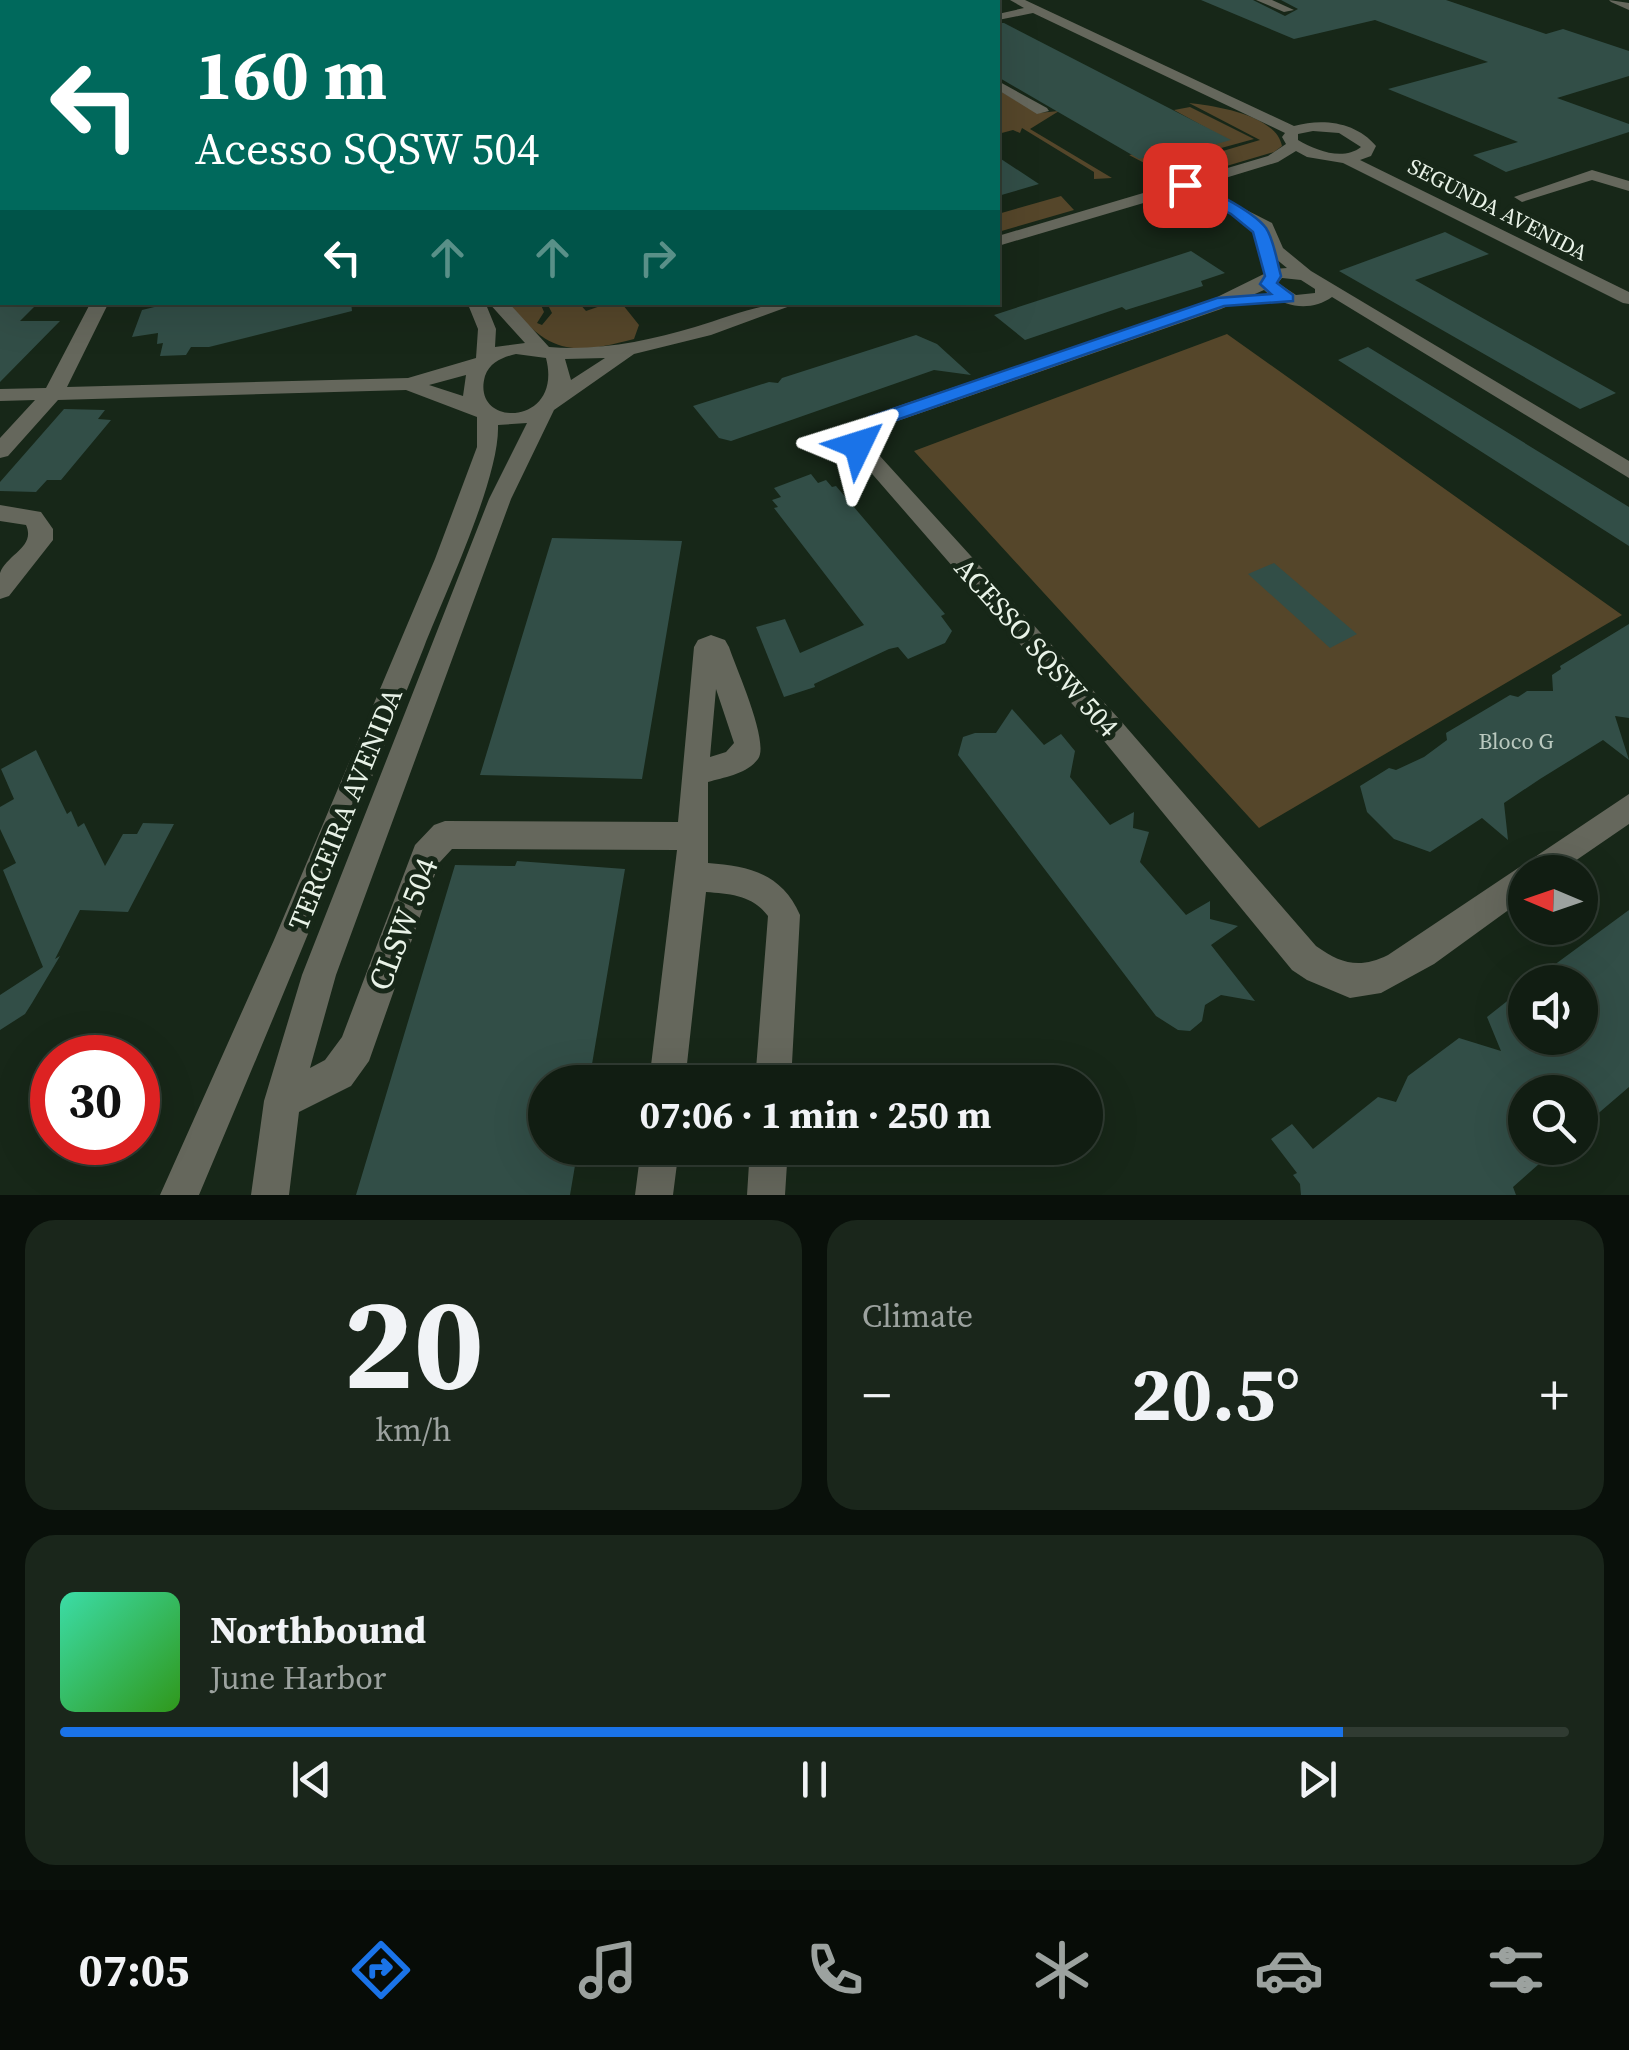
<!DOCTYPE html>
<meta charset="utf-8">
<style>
body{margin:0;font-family:"Source Serif 4",serif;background:#1a261b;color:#f1f3f6;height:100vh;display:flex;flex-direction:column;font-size:38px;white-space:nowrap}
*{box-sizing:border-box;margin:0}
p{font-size:32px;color:#9ca29f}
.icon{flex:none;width:55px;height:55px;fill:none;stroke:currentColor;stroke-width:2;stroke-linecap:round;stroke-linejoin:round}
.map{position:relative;height:1195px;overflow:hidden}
.details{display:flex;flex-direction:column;gap:25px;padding:25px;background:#09100a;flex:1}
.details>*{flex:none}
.guide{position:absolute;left:0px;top:0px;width:1000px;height:305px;box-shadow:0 10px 40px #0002,0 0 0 2px #303b32;background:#00695c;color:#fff;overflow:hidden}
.needle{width:65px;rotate:272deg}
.fabs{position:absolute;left:1508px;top:855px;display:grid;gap:20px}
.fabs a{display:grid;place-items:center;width:90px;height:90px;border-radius:50%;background:#111d12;box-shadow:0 10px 40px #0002,0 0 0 2px #303b32;font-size:50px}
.speed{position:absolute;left:30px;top:1035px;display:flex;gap:20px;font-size:50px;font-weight:700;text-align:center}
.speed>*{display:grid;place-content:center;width:130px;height:130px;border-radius:50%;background:#111d12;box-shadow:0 10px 40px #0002,0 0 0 2px #303b32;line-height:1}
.speed .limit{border:15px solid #d22;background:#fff;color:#111}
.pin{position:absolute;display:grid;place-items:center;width:85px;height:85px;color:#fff;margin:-42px;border-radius:20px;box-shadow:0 5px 15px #0006}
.me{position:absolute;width:110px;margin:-55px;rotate:49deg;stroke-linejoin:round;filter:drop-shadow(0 0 8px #0008)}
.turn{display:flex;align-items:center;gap:35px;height:210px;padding:0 30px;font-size:45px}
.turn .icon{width:130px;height:130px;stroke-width:2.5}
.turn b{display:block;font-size:70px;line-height:85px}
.lanes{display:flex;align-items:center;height:95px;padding:0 30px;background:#0003;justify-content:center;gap:50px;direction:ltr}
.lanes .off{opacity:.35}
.big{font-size:75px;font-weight:700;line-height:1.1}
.details .widget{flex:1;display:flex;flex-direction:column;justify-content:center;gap:15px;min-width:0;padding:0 35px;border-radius:30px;background:#1a261b}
.details .dial{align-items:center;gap:0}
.dial b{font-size:130px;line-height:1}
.song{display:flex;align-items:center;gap:30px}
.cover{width:120px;height:120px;border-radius:15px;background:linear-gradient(135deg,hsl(160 70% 55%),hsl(110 70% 35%))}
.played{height:10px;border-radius:5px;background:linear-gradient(90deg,#1a73e8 85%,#303b32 85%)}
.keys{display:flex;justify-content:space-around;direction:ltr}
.heat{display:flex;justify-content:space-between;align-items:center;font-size:55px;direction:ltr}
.details .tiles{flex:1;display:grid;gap:25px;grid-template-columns:1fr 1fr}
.widget:last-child{grid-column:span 2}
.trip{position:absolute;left:528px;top:1065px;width:575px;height:100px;border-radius:50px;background:#111d12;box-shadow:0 10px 40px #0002,0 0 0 2px #303b32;font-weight:700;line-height:100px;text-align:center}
.tab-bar{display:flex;height:160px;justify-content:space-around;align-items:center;background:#070c07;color:#9ca29f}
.tab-bar .icon{width:70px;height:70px}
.tab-bar .active{color:#1a73e8}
.tab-bar b{font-size:45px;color:#f1f3f6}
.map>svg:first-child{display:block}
</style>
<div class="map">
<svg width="1629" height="1195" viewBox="0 0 1629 1195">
<rect width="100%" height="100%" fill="#172718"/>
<!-- green -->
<path fill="#55462a" d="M998,90l40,23 21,-2 -29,18 82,49 -18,1v-7l-72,-44 -2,5 -7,-3 -15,4z
M1189,103c27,3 87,12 93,43l-8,6 -108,32 -21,-10 115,-34z
M1190,107l64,32 -102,28 -23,-12 92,-19 -47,-26z
M1061,196l13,14 -76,22v-18z
M509,303l32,2 3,7 -7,11 5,2 10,-12 -5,-10h32l7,8 23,-8h18l-4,2 16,20 -5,14c-60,16 -85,16 -125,-36z
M1227,334l395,281 -363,213 -345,-377z"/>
<!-- building -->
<path fill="#324e47" d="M1201,0h52l32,16 13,-7 -17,-9h165l100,34 17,-5 66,22v25l-72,22 72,26v8l-123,40 -33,-17 45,-13 -130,-53 100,-27 -113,-42 -81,19z
M998,23h6l227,117 -45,12 -7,-4 -40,11 -141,-82z
M998,157l41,27 -41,12z
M1445,232l44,22 -74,26 201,113 -36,16 -241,-138z
M1191,251l34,22 -24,8 2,5 -77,24 -4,-3 -97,33 -31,-25z
M0,302h39l-19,19h40l-60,61z
M175,302h176l1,9 -143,36h-18l-5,8 -26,1 3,-13 -6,1 1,-11 -26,4 10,-27z
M916,335l21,9 34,31 -37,-5 -203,71 -12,-3 -26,-32 76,-24 9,1 4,-5z
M1368,347l261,160v39l-291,-186z
M64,409l41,1 -7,9 13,1 -50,60h-14l-11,12 -36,-1v-9z
M811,474l7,9 8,-3 6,7 4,-1 109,128 -4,2 11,15 -7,12 -37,16 -10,-12 -9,2 -75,35 1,3 -31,10 -28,-70 29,-8 15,34 64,-28 -90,-117 4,-1 -6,-7 9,-3 -7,-9z
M552,538l130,3 -40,238 -162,-4z
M1274,563l83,71 -27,14 -82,-74z
M1629,624v94l-14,-2 14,44 -26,-20 -63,39 -36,24 4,37 -26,-22 -52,34 -36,-13 -27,-27 -7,-26 29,-18 7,2 28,-13 23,-17 -1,-7 64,-38 8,2 9,-6h26l-1,-16 9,-6 -1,-3z
M1012,709l32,36 17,-11 14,17 -5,26 40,48 24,-13 -1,16 16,4 -9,30 46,53 24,-14v18l28,7 -27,19 44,56 -34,-6 -16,10 -3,16 -12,10 -12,-1 -22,-14 -198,-261 5,-18 12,-4h21z
M36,750l31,64 4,-3 7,16 6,-4 21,43 18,-32h14l6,-11 31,1 -46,88 -48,-2 -25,49 5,-3 -28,47 -7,11 -25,16v-35l43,-28 -40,-97 13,-7 -16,-34v-22l14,-8 -13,-30z
M517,861l108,8 -36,213h-44v66h33l-8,47h-214l99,-330 60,1z
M1629,910v177l-49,42v-37h-55v56h32l-44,39 3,8h-215l-1,-11 -7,-9 4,-2 -26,-34 21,-15 21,25 65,-52 18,5 12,-26 51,-38 42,13 -14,-34 38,-30v51h55v-56h-49z"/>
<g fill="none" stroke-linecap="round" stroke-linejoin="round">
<!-- minor -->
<path fill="#65675c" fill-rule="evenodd" d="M1010,0h15l269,126c29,-8 62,-4 82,20l-5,10 -11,4 269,132v12l-6,-1 -280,-140 -36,-6 -11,-6 -18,11 -79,24 73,37 11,25 28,23 318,190v17l-297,-181c-21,15 -49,11 -68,-7l-43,19 -338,117 -14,11v7l251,276 196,226c25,18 44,23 72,9l241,-161v30l-70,48h-34v26l-91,66 -53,29 -31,5 -43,-18 -15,-10 -192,-234 -253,-291 4,-15 18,-14 340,-115 65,-32 13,-1 -17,-14 -11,-25 -75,-38 -186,55v-10l270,-80 18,-12 -4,-7 3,-4 -252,-120 -35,7v-6l26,-6zM1313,131l26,2 22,14c-18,14 -44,4 -63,-7v-6zM1282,278l19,2 14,9v4l-19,2 -18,-12z
M1256,0h16l22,10 -10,2z
M1609,0l20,3v7l-18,-8z
M998,81l49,27 2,3 -12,3 -39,-24z
M0,132h2v8h-2z
M1592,170l37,11v10l-37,-11 -70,22 -8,-5z
M2,186v11l-2,1v-11z
M91,302h18l-42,85 341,-9 68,-20 2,-29 -11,-27h18l11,27 -1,18 30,-4 -37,-41h20l41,45c50,4 99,-6 146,-20 36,-11 68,-25 106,-25l-90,33 -77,19 -80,56 -43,89 -175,476 -26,93 15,-8 17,-23 73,-192 19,-20 11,-4 233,1 16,-175 4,-7 13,-5 14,5 4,7c7,21 41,96 29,112 -11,15 -33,18 -50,23v81c42,3 74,11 92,52l-9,167h-36l13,-166c-16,-21 -37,-22 -62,-24l-21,190h-36l28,-232 -225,-1 -13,14 -70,198 -18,25 -52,26 -10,83h-38l13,-94 38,-126 187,-476 38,-76 -29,2c2,53 -53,168 -74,222 -73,184 -148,366 -225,548h-39l114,-255 161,-381 42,-112v-30l-71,-27 -348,10 -50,56 -8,2v-20l35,-38 -35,1v-12l46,-1zM516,354l30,4c18,69 -76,71 -61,18 5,-14 18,-19 31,-22zM605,358l-34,22 -6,-21zM466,375l-3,21 -34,-11zM716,689l18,54 -8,9 -16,5z
M0,505l41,7 12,17v11l-44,56 -9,3c0,-7 0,-19 0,-26 7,-19 36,-26 26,-48l-26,-4z
M641,1148h38l-6,47h-38z
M750,1148h38l-3,47h-38z"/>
<!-- major -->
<path fill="#a9ab96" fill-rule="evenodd" d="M0,41h2v8h-2z"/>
</g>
<!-- route -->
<path fill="#1a73e8" stroke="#114b97" stroke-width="2.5" d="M1180,182c19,-1 74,30 86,46 8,12 11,34 15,48l-4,7 16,12v6l-69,5 -342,119 -13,12 -4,13h-14l-2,-15 20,-18 348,-119 54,-4 -11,-10 5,-8 -12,-44 -22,-18 -51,-26z"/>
<g text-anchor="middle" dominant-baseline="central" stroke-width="10" stroke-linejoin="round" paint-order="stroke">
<!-- far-street labels -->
<g font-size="22" fill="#e8f2e7" stroke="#172718">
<text transform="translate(1498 209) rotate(27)">SEGUNDA AVENIDA</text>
</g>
<!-- number labels -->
<g font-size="22" fill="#bac9bf">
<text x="1516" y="741">Bloco G</text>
</g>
<!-- street labels -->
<g font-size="28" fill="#e8f2e7" stroke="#172718">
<text transform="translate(1037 647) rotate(48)">ACESSO SQSW 504</text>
<text transform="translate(345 809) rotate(-68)">TERCEIRA AVENIDA</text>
</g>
<!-- near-street labels -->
<g font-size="32" fill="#e8f2e7" stroke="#172718">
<text transform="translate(403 924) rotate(-69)">CLSW 504</text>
</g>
</g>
</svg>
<div class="fabs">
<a><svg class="needle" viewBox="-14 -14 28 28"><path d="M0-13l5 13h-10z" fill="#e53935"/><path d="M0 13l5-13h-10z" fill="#9ca29f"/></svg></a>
<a><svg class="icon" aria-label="sound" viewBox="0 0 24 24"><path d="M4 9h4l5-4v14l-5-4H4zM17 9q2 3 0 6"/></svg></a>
<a><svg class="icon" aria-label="search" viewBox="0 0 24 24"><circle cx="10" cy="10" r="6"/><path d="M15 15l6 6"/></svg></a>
</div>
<div class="speed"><div class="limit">30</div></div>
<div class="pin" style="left:1185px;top:185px;background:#d93025"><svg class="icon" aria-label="arrive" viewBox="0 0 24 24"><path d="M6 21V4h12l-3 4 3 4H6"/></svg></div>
<svg class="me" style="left:858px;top:445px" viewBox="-20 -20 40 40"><path d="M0-17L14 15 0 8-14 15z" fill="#1a73e8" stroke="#fff" stroke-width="4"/></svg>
<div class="trip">07:06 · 1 min · 250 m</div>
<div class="guide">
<div class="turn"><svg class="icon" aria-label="left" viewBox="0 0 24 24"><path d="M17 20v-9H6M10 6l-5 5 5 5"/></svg><div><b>160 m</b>Acesso SQSW 504</div></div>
<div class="lanes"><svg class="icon" aria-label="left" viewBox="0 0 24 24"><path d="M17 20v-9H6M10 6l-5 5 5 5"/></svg><svg class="icon off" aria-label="ahead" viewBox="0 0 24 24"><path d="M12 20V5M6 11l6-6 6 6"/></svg><svg class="icon off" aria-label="ahead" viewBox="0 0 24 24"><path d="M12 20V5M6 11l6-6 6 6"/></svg><svg class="icon off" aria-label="right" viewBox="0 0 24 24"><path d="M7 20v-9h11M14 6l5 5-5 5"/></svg></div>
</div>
</div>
<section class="details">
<div class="tiles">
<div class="widget dial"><b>20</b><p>km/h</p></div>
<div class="widget"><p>Climate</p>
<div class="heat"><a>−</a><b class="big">20.5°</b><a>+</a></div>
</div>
<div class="widget">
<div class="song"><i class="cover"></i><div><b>Northbound</b><p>June Harbor</p></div></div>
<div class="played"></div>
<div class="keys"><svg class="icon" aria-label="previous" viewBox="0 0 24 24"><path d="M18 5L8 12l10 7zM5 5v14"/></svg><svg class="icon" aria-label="pause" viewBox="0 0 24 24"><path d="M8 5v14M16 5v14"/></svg><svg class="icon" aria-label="next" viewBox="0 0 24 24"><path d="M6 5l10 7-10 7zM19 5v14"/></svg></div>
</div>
</div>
</section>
<nav class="tab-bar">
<b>07:05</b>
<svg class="icon active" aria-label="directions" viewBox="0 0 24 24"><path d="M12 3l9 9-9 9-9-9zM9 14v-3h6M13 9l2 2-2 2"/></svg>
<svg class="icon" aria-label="music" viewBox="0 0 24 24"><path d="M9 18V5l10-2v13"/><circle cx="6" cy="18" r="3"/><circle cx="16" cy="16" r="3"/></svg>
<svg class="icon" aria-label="phone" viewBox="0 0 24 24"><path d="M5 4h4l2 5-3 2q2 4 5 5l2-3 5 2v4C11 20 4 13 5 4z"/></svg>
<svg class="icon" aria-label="climate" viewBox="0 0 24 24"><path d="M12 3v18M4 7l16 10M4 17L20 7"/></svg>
<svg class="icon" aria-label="car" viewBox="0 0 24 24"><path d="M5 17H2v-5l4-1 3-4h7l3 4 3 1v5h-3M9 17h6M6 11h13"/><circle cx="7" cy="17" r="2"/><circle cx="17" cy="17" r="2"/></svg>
<svg class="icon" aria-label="filters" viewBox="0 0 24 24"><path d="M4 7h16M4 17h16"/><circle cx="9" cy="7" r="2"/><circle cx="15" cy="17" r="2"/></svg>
</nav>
